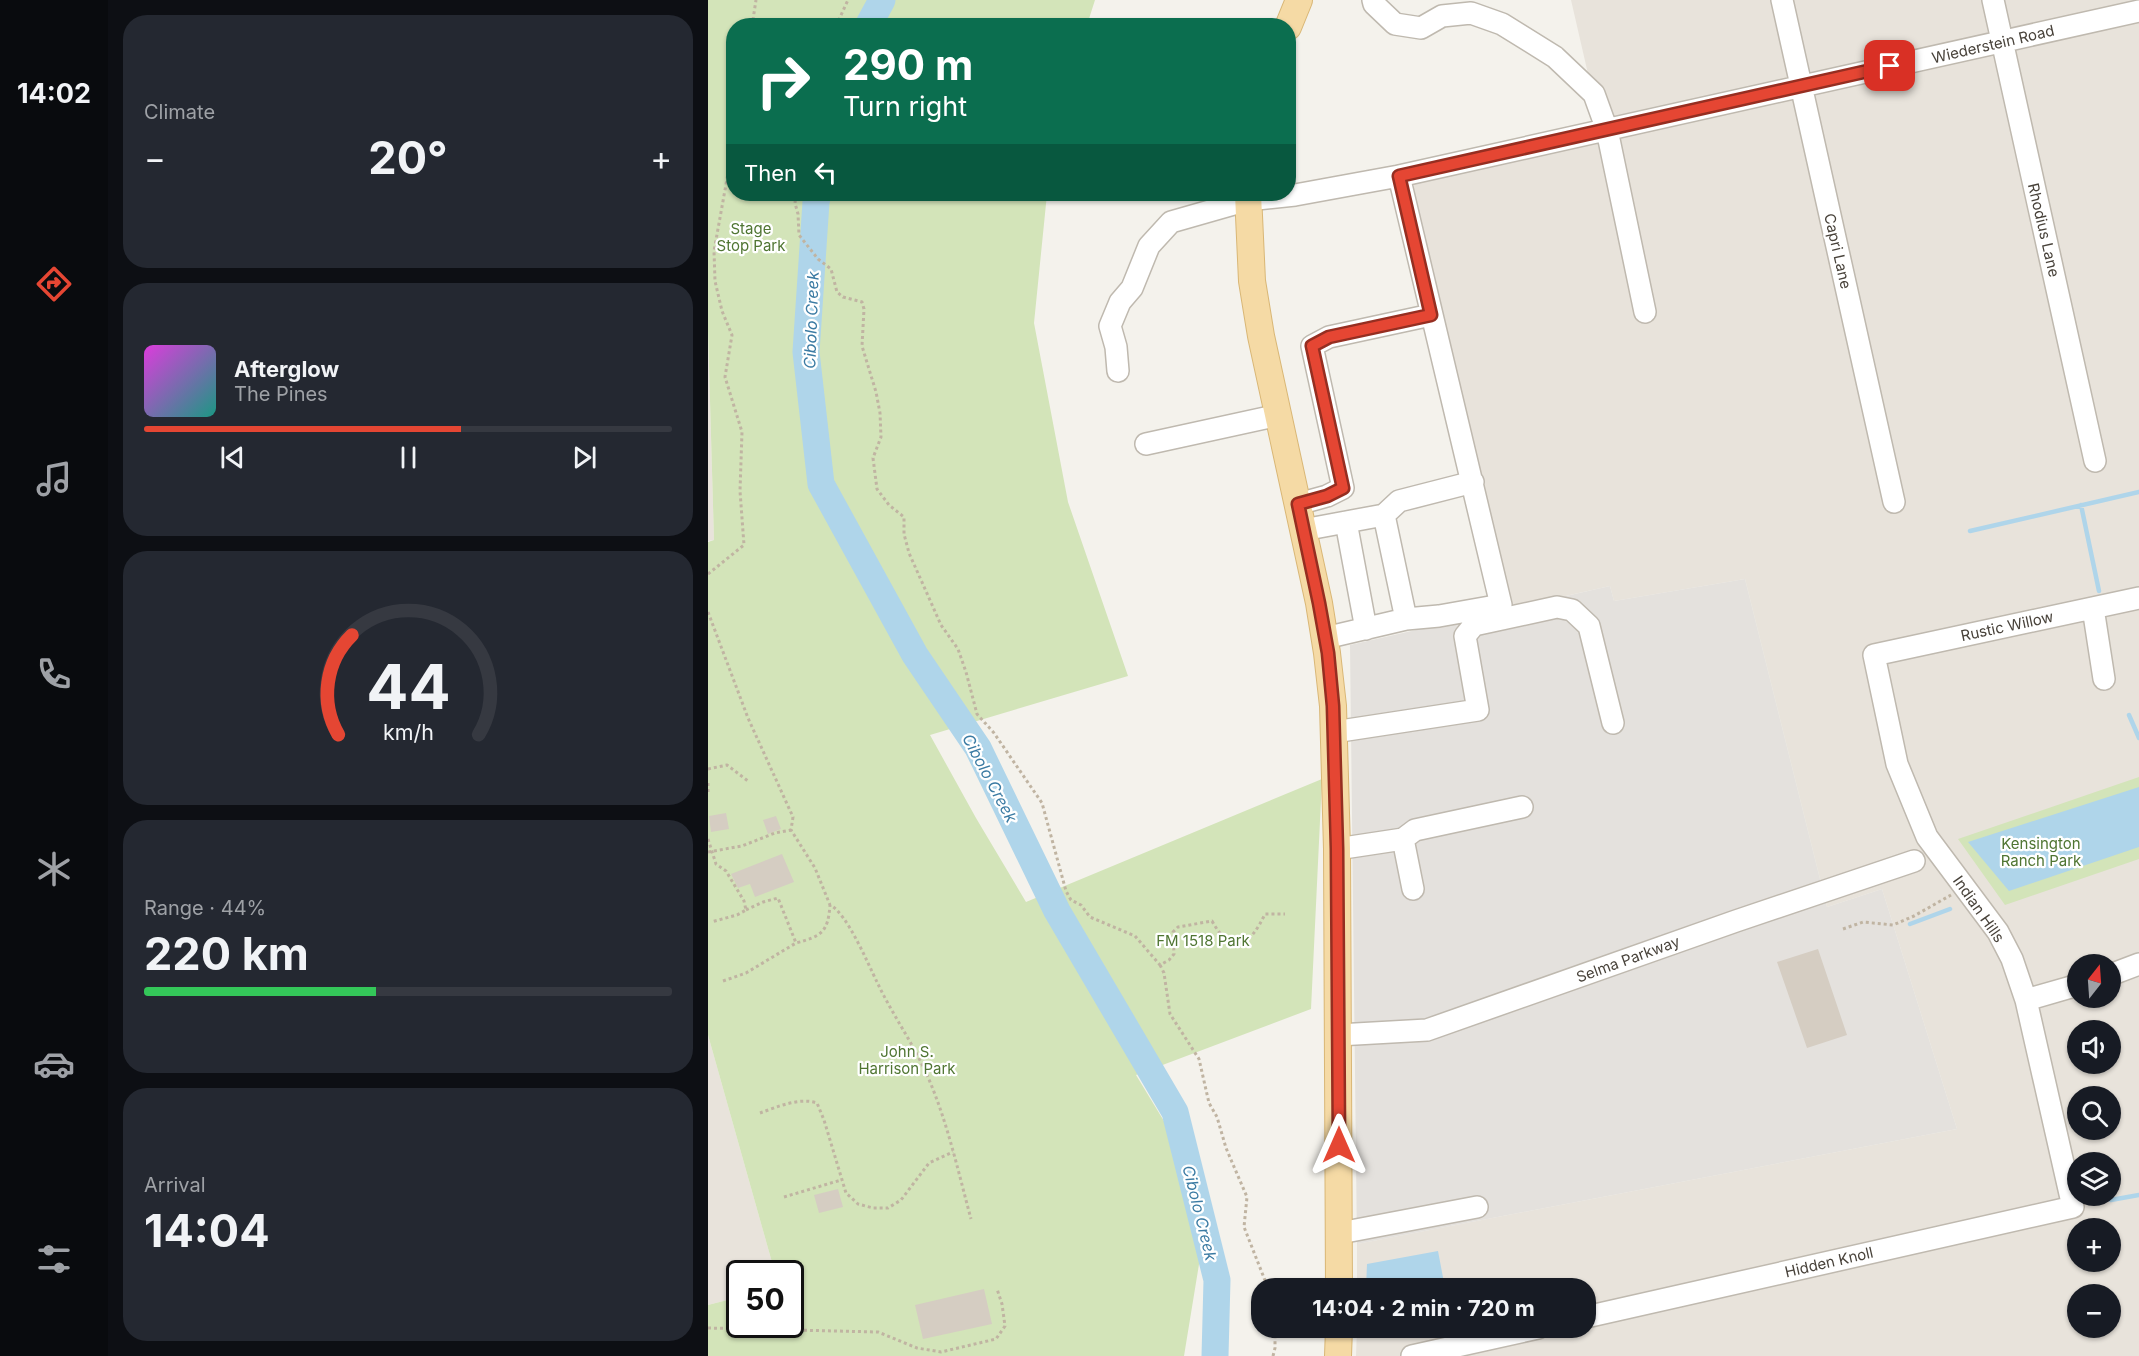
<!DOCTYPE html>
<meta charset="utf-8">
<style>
body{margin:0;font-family:Inter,sans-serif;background:#242831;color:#f1f3f6;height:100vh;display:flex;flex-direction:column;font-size:22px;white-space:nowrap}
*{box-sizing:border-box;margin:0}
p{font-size:20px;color:#9ea1a6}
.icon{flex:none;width:33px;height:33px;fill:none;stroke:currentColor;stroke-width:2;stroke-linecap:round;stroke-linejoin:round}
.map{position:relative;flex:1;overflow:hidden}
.side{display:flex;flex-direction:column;gap:15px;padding:15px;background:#0d0f14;width:600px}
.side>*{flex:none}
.banner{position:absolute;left:18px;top:18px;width:570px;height:183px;border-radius:24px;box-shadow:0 2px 4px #0004;background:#0b6e4f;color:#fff;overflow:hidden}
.needle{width:39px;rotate:17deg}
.controls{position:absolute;left:1359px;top:954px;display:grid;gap:12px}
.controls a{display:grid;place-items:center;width:54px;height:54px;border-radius:50%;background:#171b24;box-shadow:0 2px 4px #0004;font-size:30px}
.speed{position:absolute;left:18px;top:1260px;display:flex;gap:12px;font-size:30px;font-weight:700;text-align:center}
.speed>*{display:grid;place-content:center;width:78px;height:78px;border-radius:50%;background:#171b24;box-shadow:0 2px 4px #0004;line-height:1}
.speed .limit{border:3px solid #111;border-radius:9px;background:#fff;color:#111}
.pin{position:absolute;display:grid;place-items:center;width:51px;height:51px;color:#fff;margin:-26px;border-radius:12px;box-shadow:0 3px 9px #0006}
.me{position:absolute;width:66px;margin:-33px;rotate:0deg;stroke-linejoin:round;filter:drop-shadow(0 0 4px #0008)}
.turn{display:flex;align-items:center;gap:21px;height:126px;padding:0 18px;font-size:27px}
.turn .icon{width:78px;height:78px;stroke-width:2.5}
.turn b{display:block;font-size:42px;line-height:51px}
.then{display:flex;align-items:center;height:57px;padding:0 18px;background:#0003;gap:12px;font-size:22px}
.big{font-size:45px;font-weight:700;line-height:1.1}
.side .tile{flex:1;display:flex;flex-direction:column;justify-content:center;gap:9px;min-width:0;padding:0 21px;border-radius:24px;background:#242831}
.side .dial{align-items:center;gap:0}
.dial svg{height:156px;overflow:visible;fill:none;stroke:#363941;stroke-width:7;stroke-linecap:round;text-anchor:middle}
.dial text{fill:#f1f3f6;stroke:none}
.song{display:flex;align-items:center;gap:18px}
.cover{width:72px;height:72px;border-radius:9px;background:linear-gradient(135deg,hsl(300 70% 55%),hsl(170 70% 35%))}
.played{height:6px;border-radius:3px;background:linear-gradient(90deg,#e54633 60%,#363941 60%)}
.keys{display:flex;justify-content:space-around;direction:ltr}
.heat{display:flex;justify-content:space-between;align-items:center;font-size:33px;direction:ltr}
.charge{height:9px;border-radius:4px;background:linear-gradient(90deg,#34c759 44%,#363941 0)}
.trip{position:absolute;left:543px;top:1278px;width:345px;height:60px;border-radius:24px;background:#171b24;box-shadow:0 2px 4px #0004;font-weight:700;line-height:60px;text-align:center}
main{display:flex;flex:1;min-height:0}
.menu{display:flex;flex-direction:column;width:108px;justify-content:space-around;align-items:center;background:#090b0e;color:#9ea1a6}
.menu .icon{width:42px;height:42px}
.menu .current{color:#e54633}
.menu b{font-size:27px;color:#f1f3f6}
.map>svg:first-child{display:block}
</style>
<main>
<nav class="menu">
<b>14:02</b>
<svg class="icon current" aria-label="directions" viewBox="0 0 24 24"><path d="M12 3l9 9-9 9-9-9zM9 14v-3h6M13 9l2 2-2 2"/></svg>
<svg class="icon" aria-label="music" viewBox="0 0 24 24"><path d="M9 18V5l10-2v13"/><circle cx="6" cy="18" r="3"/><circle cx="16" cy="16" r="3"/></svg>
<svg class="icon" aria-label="phone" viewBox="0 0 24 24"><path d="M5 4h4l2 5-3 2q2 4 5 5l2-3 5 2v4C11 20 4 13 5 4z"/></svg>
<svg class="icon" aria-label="climate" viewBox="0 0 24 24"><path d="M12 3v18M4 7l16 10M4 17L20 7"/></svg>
<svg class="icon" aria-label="car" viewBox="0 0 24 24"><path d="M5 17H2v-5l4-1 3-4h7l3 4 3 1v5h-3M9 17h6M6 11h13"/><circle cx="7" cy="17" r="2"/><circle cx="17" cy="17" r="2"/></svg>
<svg class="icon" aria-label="filters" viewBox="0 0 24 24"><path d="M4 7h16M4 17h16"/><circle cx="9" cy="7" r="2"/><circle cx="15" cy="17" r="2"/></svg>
</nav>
<section class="side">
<div class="tile"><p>Climate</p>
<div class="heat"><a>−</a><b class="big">20°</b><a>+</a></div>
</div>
<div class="tile">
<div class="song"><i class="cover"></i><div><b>Afterglow</b><p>The Pines</p></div></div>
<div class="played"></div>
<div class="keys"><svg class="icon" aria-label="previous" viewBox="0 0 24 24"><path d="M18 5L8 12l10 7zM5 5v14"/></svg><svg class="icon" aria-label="pause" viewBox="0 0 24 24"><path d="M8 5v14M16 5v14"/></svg><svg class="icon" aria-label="next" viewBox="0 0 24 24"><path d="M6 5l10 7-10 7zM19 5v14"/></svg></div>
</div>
<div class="tile dial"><svg viewBox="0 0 100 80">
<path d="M14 69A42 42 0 1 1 86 69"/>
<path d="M14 69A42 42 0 0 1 21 18" stroke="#e54633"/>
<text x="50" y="56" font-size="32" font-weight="700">44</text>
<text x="50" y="72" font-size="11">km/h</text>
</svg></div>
<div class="tile"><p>Range · 44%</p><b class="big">220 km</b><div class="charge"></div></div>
<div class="tile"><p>Arrival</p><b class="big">14:04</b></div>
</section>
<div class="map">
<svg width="1431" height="1356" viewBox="0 0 1431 1356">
<rect width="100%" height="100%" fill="#f4f2ec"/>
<!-- residential -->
<path fill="#e8e3db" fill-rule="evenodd" d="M863,0h568v1356h-783l1,-28h229v-40h-229v-44l600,-115 -75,-240 -55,18 -82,-328 -131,22 -4,-15 -116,26 -81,-428 190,-45zM1370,964h32v34h-32zM1370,1030h32v34h-32zM1370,1096h32v34h-32zM1370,1162h32v34h-32zM1370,1228h32v34h-32zM1370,1294h32v34h-32z
M0,331l6,209 -6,1z
M0,1035l67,238 -35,1 -1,23 -31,8z"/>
<!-- industrial -->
<path fill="#e4e1dd" d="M1037,579l82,328 55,-18 75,240 -600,115 -7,-599 260,-59 4,15z"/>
<!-- green -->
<path fill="#d3e4b9" d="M0,0h387l-8,25 -353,1v168h313l-13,129 34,179 60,174 -198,59 46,83 50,84 296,-123 -11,230 -175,66 74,122 -26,159h-476v-51l31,-8 1,27h50v-50l-15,-1 -67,-238v-493l6,-2 -6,-209z
M1431,777v82l-134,46 -47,-66z"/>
<!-- water -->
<path fill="#afd5ea" d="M1431,787v60l-130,44 -41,-49z
M730,1251l7,37h-79l1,-24z"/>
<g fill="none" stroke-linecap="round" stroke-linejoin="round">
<!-- stream -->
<path stroke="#afd5ea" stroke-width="4.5" d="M1373,505l18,86
M1262,531l169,-39
M1421,715l10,23
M1202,924l40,-15
M1403,1200l28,-5"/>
<!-- river -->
<path stroke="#afd5ea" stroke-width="27" d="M160,26l14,-26
M110,194l-2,8 -10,150 15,132 94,171 63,93 79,163 118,201 42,168 -2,76"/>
</g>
<!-- building -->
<path fill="#d5cdc2" d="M18,813l3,16 -18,3 -2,-16z
M68,816l5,13 -13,5 -5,-14z
M74,854l12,28 -39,15 -5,-13 -12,4 -7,-14z
M1110,949l29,86 -40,13 -30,-86z
M130,1189l5,18 -24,6 -5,-18z
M276,1289l8,35 -69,15 -8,-34z"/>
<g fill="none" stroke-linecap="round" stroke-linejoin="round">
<defs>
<path id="minor" d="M665,0l1,4 21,20 26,4 21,-12 29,-3 31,11 53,33 39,37 13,36 38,182
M1074,0l112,502
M1285,0l102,461
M691,176l102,429 -62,11 -33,3
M410,371l-2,-24 -6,-21 10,-24 12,-14 17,-42 22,-24 77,-22 47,-5 104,-19 740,-165
M438,444l133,-29
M590,504l29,-8 16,-8 -31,-142 17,-9 102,-22
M676,515l15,-14 74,-19
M638,522l20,107
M595,530l81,-15 22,104 -81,19
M1385,608l11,71
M626,732l144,-22 -13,-74 9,-11 83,-18 15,3 17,16 24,97
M695,839l10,50
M629,849l66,-10 12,-9 107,-23
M1402,975l29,-11
M1318,1000l52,-15
M630,1035l89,-5 309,-109 178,-60
M632,1233l137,-26
M878,1317l487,-110 -47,-207 -14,-41 -14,-27 -71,-95 -30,-73 -23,-109 265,-57
M704,1356l126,-28"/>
<path id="major" d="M580,27l11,-27
M540,194l4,87 9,55 58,267 8,50 6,53 4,143 2,439
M630,1356l1,-28"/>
</defs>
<!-- minor casing -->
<use href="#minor" stroke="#bfb9af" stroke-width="24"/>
<!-- major casing -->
<use href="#major" stroke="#d9b776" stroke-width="28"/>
<!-- path -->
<path stroke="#c0b4a2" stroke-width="3" stroke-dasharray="3 3" stroke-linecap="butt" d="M44,26l4,-26
M128,26l12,-26
M88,194l-1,9 3,11 1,21 19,24 13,10 6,23 6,5 19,5 2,7 -2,37 14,46 4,21 1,24 -8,21 4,31 12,16 15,12v17l5,19 32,72 17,24 8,23 11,42 17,19 48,70 24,88 5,9 10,5 9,12 45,19 25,29 9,-5 5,-6 -1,-22 5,-5 34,-6c20,36 38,25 53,-7h20
M0,574l36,-29 -4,-54 2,-59 -17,-55 7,-42 -10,-24 -7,-30 -1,-30 20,-111
M0,612l40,106 45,99 -2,13 24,38 15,37c17,8 38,59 47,77 15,32 36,61 50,93 20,45 31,96 44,144
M0,769l19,-4 21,16
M0,783v12
M0,839l8,25 10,7 18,30 2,9 -9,5 -26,7
M0,852l34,-6 33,-13 16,-3
M38,910l17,-8 15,-4 18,45c26,-7 32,-11 34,-38
M1135,929l20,-7 30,3 21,-9 37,-21
M452,965l4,8 6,41 29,45 10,44 8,14 9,31 21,49 -3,30 24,61
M15,981l23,-8 50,-30
M52,1113c17,-6 39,-16 57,-10l7,17 22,73 12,11 15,4h15l13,-8 28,-37 24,-11
M76,1197l57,-17
M0,1328l170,4 39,16 24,4 55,-13 9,-13 -3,-22 -5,-15
M565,1356l2,-8v-20"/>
<!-- minor -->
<use href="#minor" stroke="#fff" stroke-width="21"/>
<!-- major -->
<use href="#major" stroke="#f5daa5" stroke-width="26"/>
</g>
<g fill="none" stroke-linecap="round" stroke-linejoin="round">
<defs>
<path id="route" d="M631,1145l-2,-296 -4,-143 -5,-53 -9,-50 -21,-99 29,-8 16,-8 -31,-142 17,-9 102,-22 -32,-139 491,-110"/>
</defs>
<!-- route casing -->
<use href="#route" stroke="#952e21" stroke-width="15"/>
<!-- route -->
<use href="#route" stroke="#e54633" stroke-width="10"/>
</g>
<g text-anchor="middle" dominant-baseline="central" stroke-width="4.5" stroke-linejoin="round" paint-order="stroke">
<!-- street labels -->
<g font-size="15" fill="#48423a" stroke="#fff">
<text transform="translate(1285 44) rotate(-13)">Wiederstein Road</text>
<text transform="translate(1336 230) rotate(77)">Rhodius Lane</text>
<text transform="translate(1130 251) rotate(77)">Capri Lane</text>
<text transform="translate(1299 626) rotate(-12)">Rustic Willow</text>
<text transform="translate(1271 909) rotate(55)">Indian Hills</text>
<text transform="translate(920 959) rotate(-20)">Selma Parkway</text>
<text transform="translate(1121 1262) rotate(-13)">Hidden Knoll</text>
</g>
<!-- park labels -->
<g font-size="15" fill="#4f7532" stroke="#fff">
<text x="43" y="228">Stage<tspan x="43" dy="17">Stop Park</tspan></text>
<text x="1333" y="843">Kensington<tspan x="1333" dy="17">Ranch Park</tspan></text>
<text x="495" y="940">FM 1518 Park</text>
<text x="199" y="1051">John S.<tspan x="199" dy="17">Harrison Park</tspan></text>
</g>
<!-- water labels -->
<g font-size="16" font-style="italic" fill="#3b7ba3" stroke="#fff">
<text transform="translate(103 320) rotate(-88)">Cibolo Creek</text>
<text transform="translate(282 778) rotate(62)">Cibolo Creek</text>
<text transform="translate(492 1213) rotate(76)">Cibolo Creek</text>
</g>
</g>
</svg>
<div class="controls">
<a><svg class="needle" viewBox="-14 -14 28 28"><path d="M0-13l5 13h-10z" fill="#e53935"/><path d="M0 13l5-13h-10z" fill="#9ea1a6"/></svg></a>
<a><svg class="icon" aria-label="sound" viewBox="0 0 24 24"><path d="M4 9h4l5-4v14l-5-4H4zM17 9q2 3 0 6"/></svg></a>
<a><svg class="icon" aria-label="search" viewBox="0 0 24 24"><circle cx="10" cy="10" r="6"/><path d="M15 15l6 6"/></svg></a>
<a><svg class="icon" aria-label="layers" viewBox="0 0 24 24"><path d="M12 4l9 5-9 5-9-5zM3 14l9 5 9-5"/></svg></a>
<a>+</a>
<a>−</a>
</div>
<div class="speed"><div class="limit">50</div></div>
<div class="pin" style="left:1182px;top:66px;background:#d93025"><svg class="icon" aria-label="arrive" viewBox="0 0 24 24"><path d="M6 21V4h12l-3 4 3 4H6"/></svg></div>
<svg class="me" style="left:631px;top:1145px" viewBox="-20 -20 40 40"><path d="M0-17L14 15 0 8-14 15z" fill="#e54633" stroke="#fff" stroke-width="4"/></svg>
<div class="trip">14:04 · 2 min · 720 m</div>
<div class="banner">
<div class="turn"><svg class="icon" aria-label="right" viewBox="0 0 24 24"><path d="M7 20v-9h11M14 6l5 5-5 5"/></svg><div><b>290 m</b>Turn right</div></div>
<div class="then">Then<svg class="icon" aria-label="left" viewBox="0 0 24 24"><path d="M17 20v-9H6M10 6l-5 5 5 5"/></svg></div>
</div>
</div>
</main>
